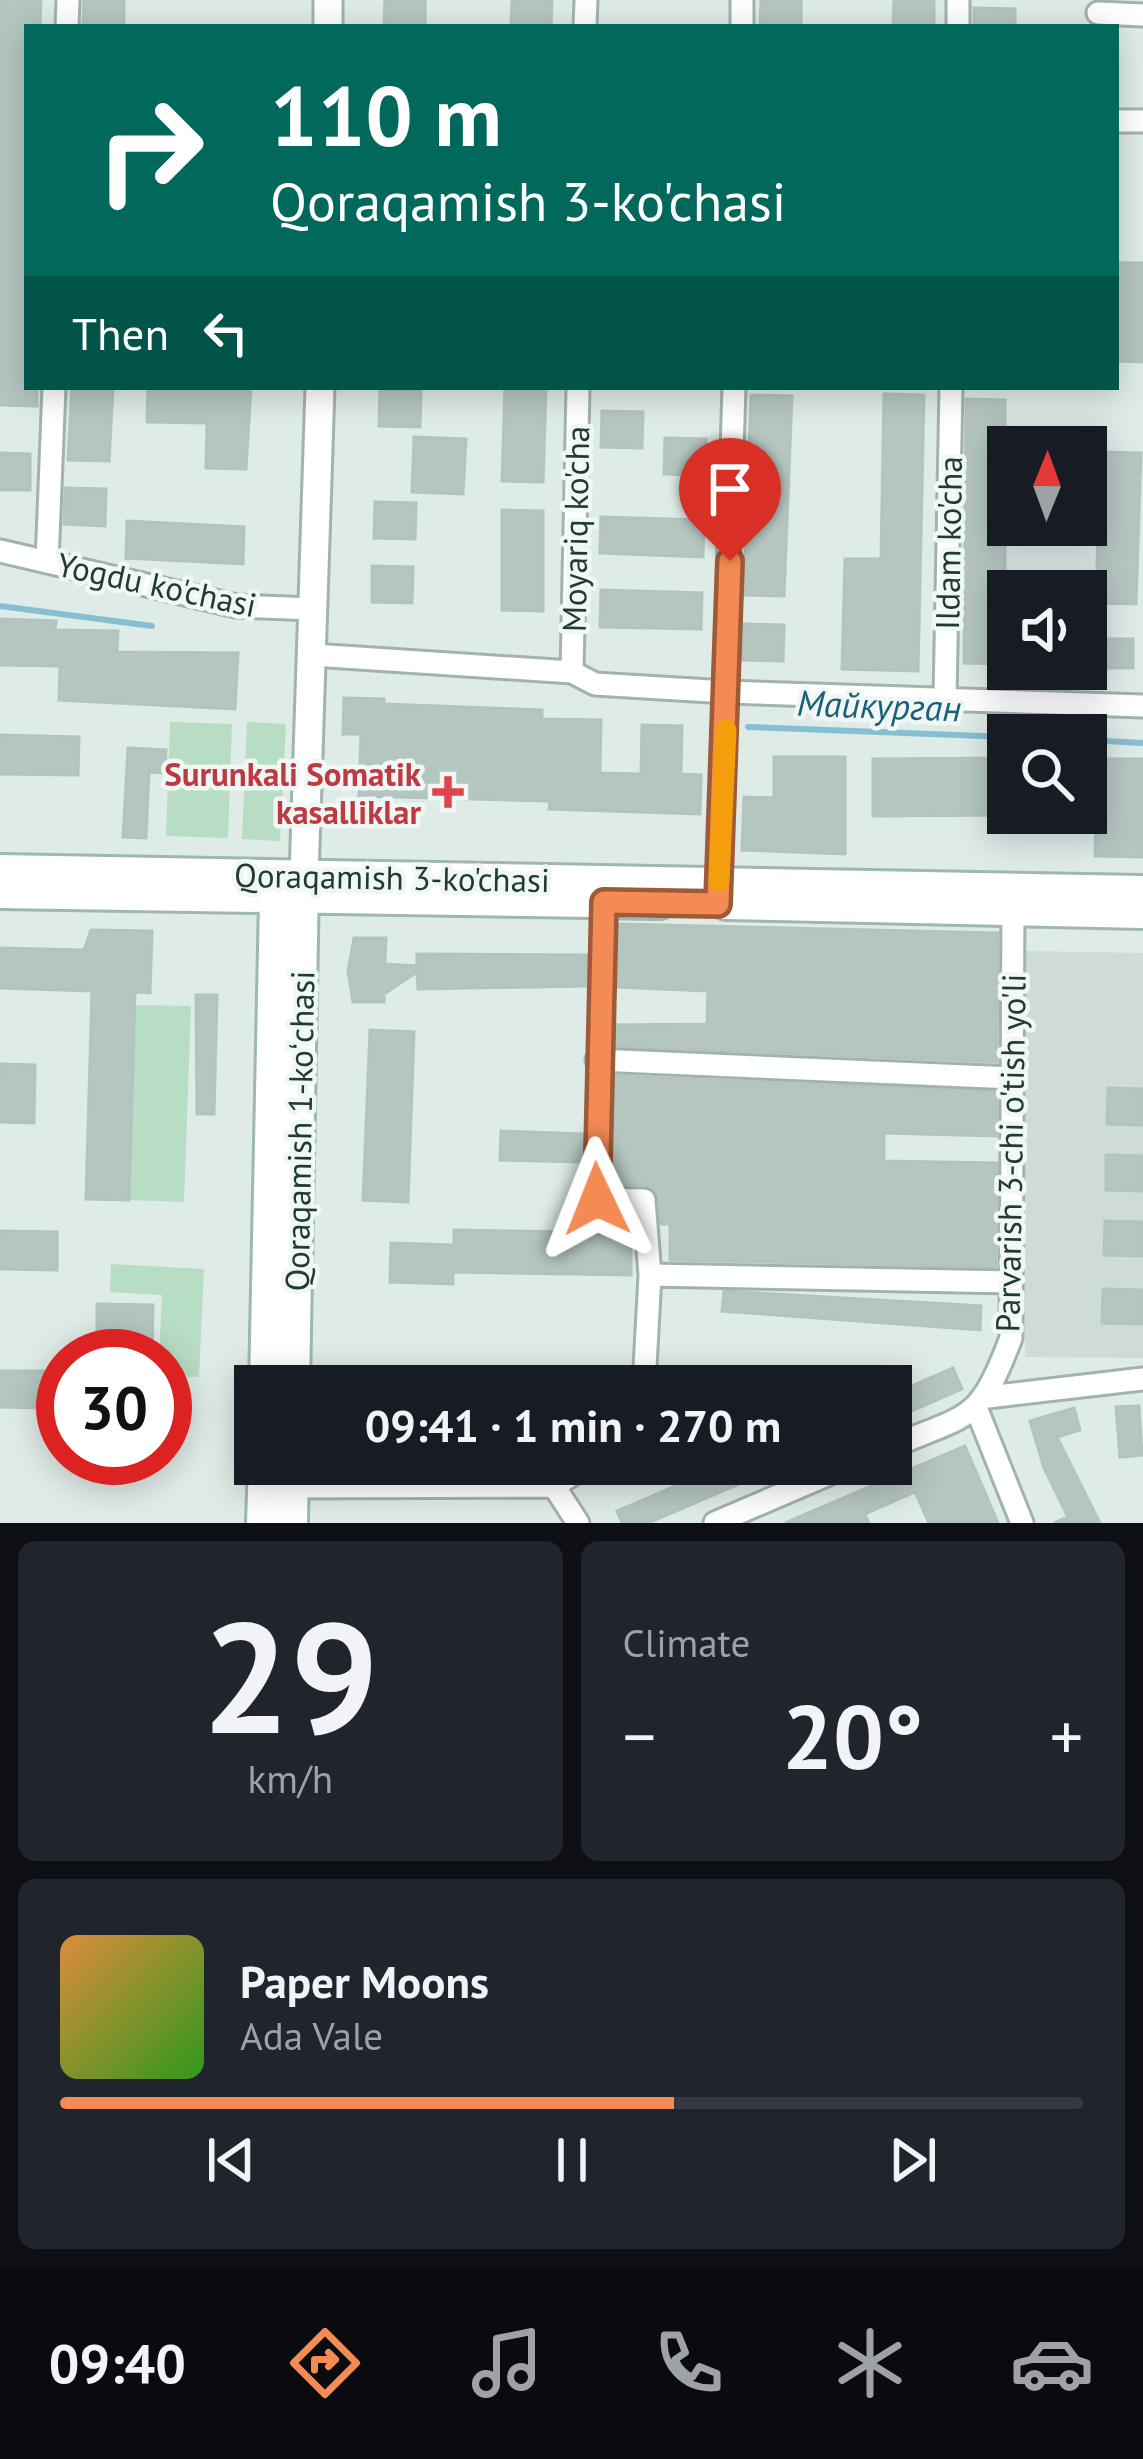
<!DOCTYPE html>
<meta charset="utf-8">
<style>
body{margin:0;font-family:"PT Sans",sans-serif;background:#20242c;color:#f1f3f6;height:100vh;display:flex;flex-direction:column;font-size:45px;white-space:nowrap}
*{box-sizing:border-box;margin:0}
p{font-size:39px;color:#9ea1a6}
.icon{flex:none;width:66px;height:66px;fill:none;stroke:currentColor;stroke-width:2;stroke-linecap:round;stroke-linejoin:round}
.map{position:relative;height:1523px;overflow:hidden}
.sheet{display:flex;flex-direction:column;gap:18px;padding:18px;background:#0d0f14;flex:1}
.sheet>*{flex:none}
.banner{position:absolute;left:24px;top:24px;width:1095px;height:366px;border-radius:0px;box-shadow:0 6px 30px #0003;background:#00695c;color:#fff;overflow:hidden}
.needle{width:78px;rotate:1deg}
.fabs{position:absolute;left:987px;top:426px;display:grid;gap:24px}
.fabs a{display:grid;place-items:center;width:120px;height:120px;border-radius:0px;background:#171b24;box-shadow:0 6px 30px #0003;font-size:60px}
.speed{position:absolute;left:36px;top:1329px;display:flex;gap:24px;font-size:60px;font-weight:700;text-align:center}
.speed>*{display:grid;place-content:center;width:156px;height:156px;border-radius:50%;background:#171b24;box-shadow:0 6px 30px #0003;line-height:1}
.speed .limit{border:18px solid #d22;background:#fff;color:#111}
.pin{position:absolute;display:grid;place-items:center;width:102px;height:102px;color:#fff;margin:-123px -51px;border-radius:50% 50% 50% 0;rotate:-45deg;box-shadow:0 0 12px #0007}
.pin .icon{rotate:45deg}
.me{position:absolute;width:132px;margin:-66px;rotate:358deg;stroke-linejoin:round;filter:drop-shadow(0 0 9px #0008)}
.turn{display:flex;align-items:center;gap:42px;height:252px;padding:0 48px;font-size:54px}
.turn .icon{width:156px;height:156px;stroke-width:2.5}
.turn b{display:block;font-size:84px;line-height:102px}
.then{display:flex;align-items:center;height:114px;padding:0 48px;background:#0003;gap:24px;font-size:45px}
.big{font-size:90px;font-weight:800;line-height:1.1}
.sheet .tile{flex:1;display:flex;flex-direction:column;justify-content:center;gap:18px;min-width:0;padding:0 42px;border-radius:18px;background:#20242c}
.sheet .dial{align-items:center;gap:0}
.dial b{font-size:156px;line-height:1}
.song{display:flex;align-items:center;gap:36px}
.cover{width:144px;height:144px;border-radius:18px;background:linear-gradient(135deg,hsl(30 70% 55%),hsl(110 70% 35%))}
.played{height:12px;border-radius:6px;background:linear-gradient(90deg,#f48a54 60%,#363941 60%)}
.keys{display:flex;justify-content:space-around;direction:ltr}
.heat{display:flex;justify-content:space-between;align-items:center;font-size:66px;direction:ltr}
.sheet .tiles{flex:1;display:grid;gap:18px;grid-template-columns:1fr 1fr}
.tile:last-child{grid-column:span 2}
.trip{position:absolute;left:234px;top:1365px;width:678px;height:120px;border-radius:0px;background:#171b24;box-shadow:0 6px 30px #0003;font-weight:800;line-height:120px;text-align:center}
.tab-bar{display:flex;height:192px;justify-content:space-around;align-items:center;background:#090b0e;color:#9ea1a6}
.tab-bar .icon{width:84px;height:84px}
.tab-bar .current{color:#f48a54}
.tab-bar b{font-size:54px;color:#f1f3f6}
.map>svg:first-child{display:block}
</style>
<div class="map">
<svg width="1143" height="1523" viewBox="0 0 1143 1523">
<rect width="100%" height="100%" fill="#dfebe7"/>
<!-- built -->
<path fill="#cedbd6" d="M1026,951l117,2v405l-118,-1z"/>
<!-- green -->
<path fill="#b8ddc5" d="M170,722l62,2 -4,114 -62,-2z
M247,722l39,2 -6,117 -38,-2z
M135,1005l56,1 -7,196 -55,-2z
M111,1264l93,5 -5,108 -34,-1v-20h-6l3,-61 -52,-3z"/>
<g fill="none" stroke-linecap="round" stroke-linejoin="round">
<!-- stream -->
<path stroke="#86bfd1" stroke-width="6" d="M0,606l152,20
M748,727l260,10
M1086,740l57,3"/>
</g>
<!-- building -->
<path fill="#b5c6c0" stroke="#b2c4be" stroke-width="3" d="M0,0h41l-1,27h-13v360h10v19l-37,-1z
M84,0h40v27h-41z
M385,0h40v27h-41z
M512,0h40l-1,27h-40z
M761,0h40v27h-41z
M894,0h40v27h-41z
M974,8l41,1v18h-41z
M1116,263h27v99l-27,-1z
M72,387h41l-4,74 -41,-1z
M148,387h103l-5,82 -40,-1 1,-45 -60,-1z
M505,387h41l-3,95 -41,-1z
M380,390l41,1 -1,36 -41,-1z
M884,394l40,1 -6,276 -76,-2 3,-110h36z
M751,395l41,1 -8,200 -40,-1z
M966,399l39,1v264l-41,-1z
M602,411l41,1 -1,36 -41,-1z
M414,437l52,2 -3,55 -51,-2z
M665,438l41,1 -1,36 -41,-1z
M1100,452l41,1 -5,151 -40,-1z
M0,453l30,1v36h-30z
M65,488l41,1 -1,37 -41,-2z
M375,502l41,1 -1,36 -41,-1z
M502,510l41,1v100l-41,-1z
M601,517l103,3 -1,37 -103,-4z
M127,521l117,6 -1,37 -117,-6z
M372,566l41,1 -1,36 -40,-1z
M601,590l101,3 -1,36 -101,-2z
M0,619l56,2 -1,9 63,1 -1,21 121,1 -3,56 -176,-9 1,-34 -60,-1z
M743,624l41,1 -1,36 -41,-1z
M1104,639h29v29h-47v-16h18z
M344,698l40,1v5l158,6v9l59,1 -1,53 41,1 1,-49 40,1 -1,48 20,1 -1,39 -151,-5 1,-8 -191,-5 2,-62h-18z
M0,735l79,2 -1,38 -78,-1z
M128,748l38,2 -1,23 -16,-1 -3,66 -23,-1z
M774,757h71v97l-103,-4 2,-53 30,1z
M1008,758v57l-135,1v-57z
M1086,759h57v98l-48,-1 1,-40h-10z
M618,924l380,9 -1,129 -382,-16 1,-21 91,-1 1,-33 -92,-4z
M91,930l61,1 -2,62 -15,-1 -6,208 -43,-1 6,-208 -92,-3v-40l84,2z
M354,938h32l-1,26 32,2v-12l170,1 -1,31 -168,3 -1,-17 -33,22v8h-31l-5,-31z
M196,995h21l-3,119h-17z
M370,1030l44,2 -6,170 -45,-2z
M1,1064l34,1 -1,58 -34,-1z
M614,1076l383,16v44l-113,-3v28l113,2 -1,104 -326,-7v-36h-9l-5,-33 -11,-6 -33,-1z
M1108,1088l35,1v36l-36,-1z
M501,1131l82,3v28l-83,-2z
M1106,1155l37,1v35l-37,-1z
M1105,1221l38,1v34l-39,-1z
M454,1230l177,3v42l-178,-3v12l-63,-2 1,-39 63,2z
M0,1231l57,1v38l-57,-1z
M1103,1289l40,1v34l-41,-1z
M724,1291l257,15 -1,24 -258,-19z
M97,1304l56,1 -1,48 -55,-1z
M349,1367l232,6v13h-233z
M953,1368l9,21 -62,27 -9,-21z
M0,1371h47l-1,37 -46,-1z
M1139,1406l3,49 -22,2 -4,-50z
M1074,1408l6,22 -23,7 43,86h-46l14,-6 -24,-49 -14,-47z
M965,1446l33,77h-69l-14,-31 -50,22 4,9h-84z
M727,1464h59l-138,59h-26l-5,-12z"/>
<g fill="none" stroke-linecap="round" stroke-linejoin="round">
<defs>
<path id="minor" d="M1098,13l45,2
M67,27l1,-27
M585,27l1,-27
M742,27v-27
M958,27v-27
M1116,121h27
M0,551l236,55 79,3
M47,562l7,-175
M313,655l259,17 23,12 132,8 416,14
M572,672l6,-285
M945,698l6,-311
M718,897l16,-510
M603,902l-6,297 47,1 6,75 361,7
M597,1060l416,18
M644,1386l6,-111
M988,1397l155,-18
M977,1410l45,113
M891,1447c81,-35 87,-23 120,-109l2,-437
M554,1486l24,37
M554,1486l35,-22
M292,1487l262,-1
M715,1523l137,-59"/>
<path id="tertiary" d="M328,27v-27
M304,876l16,-489"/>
<path id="secondary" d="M0,870l1143,21
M0,893l660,10
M726,904l417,9
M265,1386l10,-488
M294,1386l9,-504
M262,1523l2,-59
M292,1523l1,-59"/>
</defs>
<!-- minor casing -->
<use href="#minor" stroke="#a2b3ae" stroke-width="27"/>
<!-- tertiary casing -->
<use href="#tertiary" stroke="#a2b3ae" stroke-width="33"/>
<!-- secondary casing -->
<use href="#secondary" stroke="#9eb7b0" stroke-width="36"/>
<!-- minor -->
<use href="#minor" stroke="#fff" stroke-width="21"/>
<!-- tertiary -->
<use href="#tertiary" stroke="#fff" stroke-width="27"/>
<!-- secondary -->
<use href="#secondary" stroke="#fff" stroke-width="30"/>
</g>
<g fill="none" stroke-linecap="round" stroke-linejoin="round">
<defs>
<path id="route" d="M597,1199l7,-297 114,2 12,-343"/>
</defs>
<!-- route casing -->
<use href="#route" stroke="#9f5a37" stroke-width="30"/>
<!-- route -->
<use href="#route" stroke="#f48a54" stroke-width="21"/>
<!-- slow -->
<path stroke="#f59e0b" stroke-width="21" d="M719,881l7,-151"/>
</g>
<!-- markers -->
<path fill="#e0444e" stroke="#f0f7f4" stroke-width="4.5" d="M442 774h12v12h12v12h-12v12h-12v-12h-12v-12h12z"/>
<g text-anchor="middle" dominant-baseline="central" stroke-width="9" stroke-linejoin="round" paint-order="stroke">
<!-- street labels -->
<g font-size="33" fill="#203b36" stroke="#f0f7f4">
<text transform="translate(575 529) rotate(-89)">Moyariq ko'cha</text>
<text transform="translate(948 543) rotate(-89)">Ildam ko'cha</text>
<text transform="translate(157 584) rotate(12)">Yogdu ko'chasi</text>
<text transform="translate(392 877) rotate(1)">Qoraqamish 3-ko'chasi</text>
<text transform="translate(299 1131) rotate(-89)">Qoraqamish 1-koʻchasi</text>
<text transform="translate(1010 1153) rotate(-89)">Parvarish 3-chi o'tish yo'li</text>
</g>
<!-- health labels -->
<g font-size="33" font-weight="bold" fill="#be3a42" stroke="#f0f7f4" text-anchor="end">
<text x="421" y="773">Surunkali Somatik<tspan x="421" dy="38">kasalliklar</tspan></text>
</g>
<!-- water labels -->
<g font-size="36" font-style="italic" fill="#1a6078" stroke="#f0f7f4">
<text transform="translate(879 705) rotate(2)">Майкурган</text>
</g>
</g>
</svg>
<div class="fabs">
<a><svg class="needle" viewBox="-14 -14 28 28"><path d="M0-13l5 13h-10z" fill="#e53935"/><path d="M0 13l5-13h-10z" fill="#9ea1a6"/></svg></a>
<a><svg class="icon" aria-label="sound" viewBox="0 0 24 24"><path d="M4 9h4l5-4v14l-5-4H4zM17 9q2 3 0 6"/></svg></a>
<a><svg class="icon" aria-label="search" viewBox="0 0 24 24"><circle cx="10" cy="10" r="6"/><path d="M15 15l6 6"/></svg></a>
</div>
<div class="speed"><div class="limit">30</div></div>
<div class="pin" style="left:730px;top:561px;background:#d93025"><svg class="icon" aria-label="arrive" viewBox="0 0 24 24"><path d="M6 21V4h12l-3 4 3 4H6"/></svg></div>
<svg class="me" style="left:597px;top:1199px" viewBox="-20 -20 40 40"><path d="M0-17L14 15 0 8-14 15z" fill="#f48a54" stroke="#fff" stroke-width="4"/></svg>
<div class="trip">09:41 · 1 min · 270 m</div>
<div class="banner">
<div class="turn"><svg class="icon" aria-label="right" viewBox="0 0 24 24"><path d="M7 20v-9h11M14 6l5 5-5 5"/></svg><div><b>110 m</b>Qoraqamish 3-ko'chasi</div></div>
<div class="then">Then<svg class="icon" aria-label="left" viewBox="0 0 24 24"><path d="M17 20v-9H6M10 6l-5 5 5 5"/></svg></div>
</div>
</div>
<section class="sheet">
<div class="tiles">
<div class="tile dial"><b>29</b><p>km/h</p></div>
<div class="tile"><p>Climate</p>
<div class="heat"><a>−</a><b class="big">20°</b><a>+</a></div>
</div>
<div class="tile">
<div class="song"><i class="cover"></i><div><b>Paper Moons</b><p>Ada Vale</p></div></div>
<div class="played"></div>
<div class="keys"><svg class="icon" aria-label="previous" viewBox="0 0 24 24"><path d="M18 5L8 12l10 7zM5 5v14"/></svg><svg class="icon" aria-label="pause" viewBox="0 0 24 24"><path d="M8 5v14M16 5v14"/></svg><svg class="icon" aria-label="next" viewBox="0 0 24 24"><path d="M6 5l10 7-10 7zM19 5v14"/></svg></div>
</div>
</div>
</section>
<nav class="tab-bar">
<b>09:40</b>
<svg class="icon current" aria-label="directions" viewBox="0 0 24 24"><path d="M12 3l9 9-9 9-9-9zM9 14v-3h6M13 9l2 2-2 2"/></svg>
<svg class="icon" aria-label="music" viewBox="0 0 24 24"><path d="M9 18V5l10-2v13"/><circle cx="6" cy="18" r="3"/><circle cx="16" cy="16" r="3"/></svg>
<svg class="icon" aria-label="phone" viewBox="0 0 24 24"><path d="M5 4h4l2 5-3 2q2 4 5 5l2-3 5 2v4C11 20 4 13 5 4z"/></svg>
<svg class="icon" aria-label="climate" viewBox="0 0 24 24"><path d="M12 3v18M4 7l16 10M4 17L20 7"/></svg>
<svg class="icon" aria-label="car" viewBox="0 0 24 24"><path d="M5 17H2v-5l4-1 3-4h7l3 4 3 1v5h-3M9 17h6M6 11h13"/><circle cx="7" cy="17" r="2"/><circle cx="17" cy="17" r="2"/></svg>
</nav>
